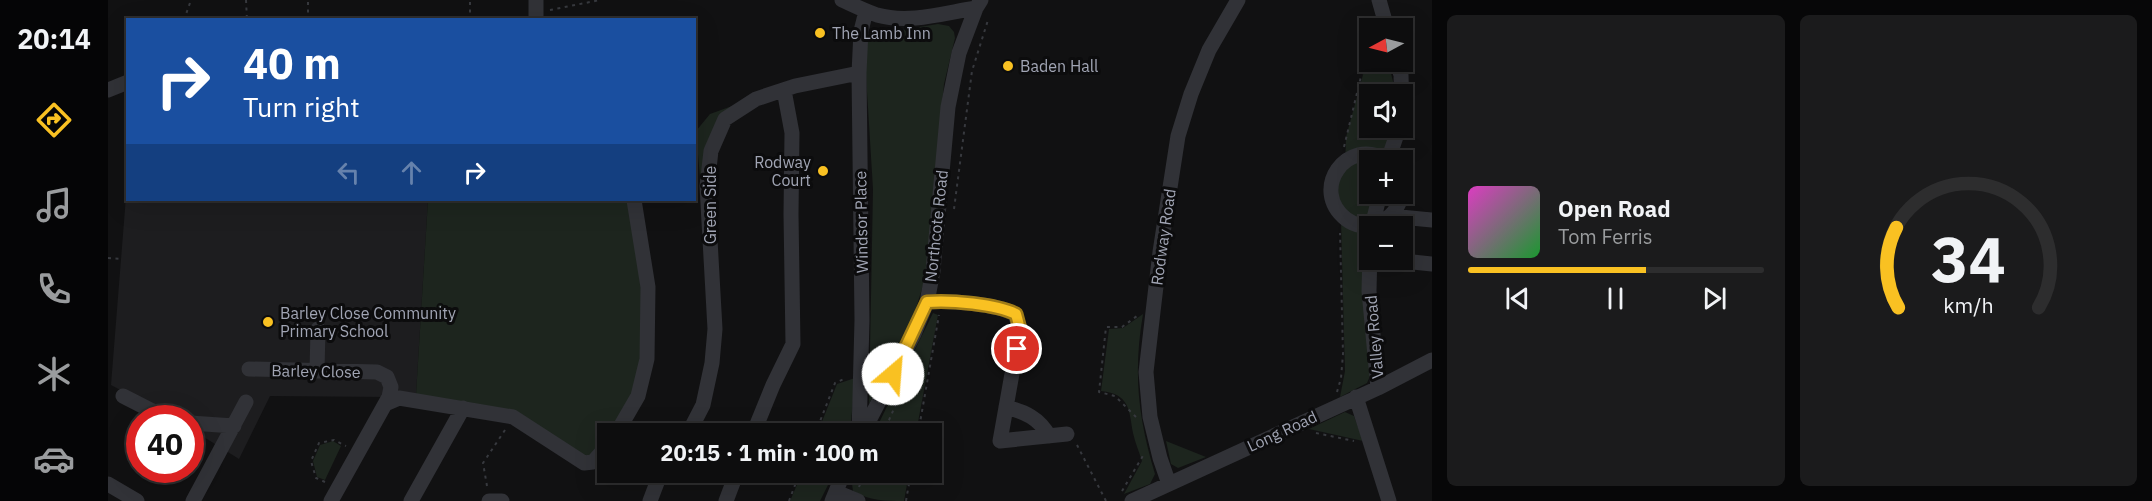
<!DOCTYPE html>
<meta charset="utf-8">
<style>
body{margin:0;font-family:"IBM Plex Sans",sans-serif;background:#1b1b1c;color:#f1f3f6;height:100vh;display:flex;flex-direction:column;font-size:22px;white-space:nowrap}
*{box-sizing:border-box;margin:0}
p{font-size:20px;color:#9a9c9e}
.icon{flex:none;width:33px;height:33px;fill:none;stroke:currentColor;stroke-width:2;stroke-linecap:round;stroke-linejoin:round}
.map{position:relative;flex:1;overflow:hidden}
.side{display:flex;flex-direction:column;gap:15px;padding:15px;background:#070708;width:720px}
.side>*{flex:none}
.hud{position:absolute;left:18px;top:18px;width:570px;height:183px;border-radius:0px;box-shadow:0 6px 24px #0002,0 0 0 2px #2d2d2e;background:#1a4fa0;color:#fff;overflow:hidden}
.needle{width:39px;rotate:263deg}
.buttons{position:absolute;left:1251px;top:18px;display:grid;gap:12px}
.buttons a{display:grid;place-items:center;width:54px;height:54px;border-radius:0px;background:#0d0d0e;box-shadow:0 6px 24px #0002,0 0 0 2px #2d2d2e;font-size:30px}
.speed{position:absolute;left:18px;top:405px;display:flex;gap:12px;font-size:30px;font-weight:700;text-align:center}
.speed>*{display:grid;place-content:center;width:78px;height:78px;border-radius:50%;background:#0d0d0e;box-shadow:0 6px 24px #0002,0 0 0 2px #2d2d2e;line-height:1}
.speed .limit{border:9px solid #d22;background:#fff;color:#111}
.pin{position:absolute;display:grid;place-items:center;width:51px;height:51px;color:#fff;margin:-26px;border:3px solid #fff;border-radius:50%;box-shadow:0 2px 6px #0007}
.me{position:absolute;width:66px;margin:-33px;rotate:27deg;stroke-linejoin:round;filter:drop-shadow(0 0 4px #0008)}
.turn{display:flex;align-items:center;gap:21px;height:126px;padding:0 18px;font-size:27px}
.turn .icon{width:78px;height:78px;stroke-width:2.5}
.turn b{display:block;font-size:42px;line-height:51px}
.lanes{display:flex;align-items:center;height:57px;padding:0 18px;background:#0003;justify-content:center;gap:30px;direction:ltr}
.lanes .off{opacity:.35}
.side .card{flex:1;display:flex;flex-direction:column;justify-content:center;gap:9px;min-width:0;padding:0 21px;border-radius:9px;background:#1b1b1c}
.side .dial{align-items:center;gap:0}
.dial svg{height:156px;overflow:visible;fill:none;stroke:#2d2d2e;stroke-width:7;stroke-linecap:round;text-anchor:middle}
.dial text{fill:#f1f3f6;stroke:none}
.song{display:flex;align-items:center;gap:18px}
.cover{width:72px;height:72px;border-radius:9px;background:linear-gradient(135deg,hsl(310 70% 55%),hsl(130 70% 35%))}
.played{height:6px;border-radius:3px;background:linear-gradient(90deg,#f9c122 60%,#2d2d2e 60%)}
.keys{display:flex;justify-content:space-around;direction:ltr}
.side .tiles{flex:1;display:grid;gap:15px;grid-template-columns:repeat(2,1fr)}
.trip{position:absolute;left:489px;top:423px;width:345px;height:60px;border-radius:0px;background:#0d0d0e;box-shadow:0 6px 24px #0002,0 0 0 2px #2d2d2e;font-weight:800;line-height:60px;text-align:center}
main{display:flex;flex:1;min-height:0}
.dock{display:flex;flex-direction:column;width:108px;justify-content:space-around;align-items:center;background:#050506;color:#9a9c9e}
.dock .icon{width:42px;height:42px}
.dock .on{color:#f9c122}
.dock b{font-size:27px;color:#f1f3f6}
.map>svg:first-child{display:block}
</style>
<main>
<nav class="dock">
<b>20:14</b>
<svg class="icon on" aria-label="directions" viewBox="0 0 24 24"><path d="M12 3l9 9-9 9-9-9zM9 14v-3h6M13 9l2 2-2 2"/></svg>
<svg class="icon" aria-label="music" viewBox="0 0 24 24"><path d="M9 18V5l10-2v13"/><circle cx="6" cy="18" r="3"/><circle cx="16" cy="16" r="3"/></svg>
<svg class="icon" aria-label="phone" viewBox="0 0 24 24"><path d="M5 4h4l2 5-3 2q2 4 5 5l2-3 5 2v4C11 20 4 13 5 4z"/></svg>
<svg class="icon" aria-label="climate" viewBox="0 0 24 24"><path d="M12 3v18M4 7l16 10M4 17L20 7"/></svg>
<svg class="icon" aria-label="car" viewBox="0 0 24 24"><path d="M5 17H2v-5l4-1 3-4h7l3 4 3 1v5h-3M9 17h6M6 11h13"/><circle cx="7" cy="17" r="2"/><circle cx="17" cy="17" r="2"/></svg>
</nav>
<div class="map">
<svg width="1324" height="501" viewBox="0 0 1324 501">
<rect width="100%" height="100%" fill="#111112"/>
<!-- built -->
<path fill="#1d1d1f" d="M19,184l1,16h300l-12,195 -27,2 -119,-1 -31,63 -48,-30 -1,-11h-17l-62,-33z"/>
<!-- green -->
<path fill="#1d251e" d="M830,24l11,2 5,6 1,6 -11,46 -18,192 -15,48 -42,80 4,-215 -8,-130 3,-18 8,-7z
M1261,31l1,31h18l6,23v9h-24v34h21l-7,32h-14v34h5l-12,67 7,115 -3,7 -27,14 5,-26 -4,-150 -5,-37 9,-16 1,-31 18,-66z
M635,102l-35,40 -8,36 -4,-47 14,-17z
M320,200h202l14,74 -1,89 -5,20 -28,50 -2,1 -1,3 -18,25 -68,-45 -105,-22z
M825,313l5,2 -22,118h-42z
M1035,314c-10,59 -5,103 12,160l-5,10 -26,10 18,-33c-3,-9 -7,-19 -9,-28 -4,-23 -3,-39 -32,-42l8,-62 14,-1z
M747,378l-5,55 -33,1 20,-50z
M1237,412l9,4 9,25 -54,-12z
M225,441l8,5 -16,34 -8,-3 -4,-16 7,-16z
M1058,441l40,16 -28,11 -7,-4z
M694,473h32l-14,28h-30z
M747,473h54l-5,28c-18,0 -35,0 -51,-10l-1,-7z"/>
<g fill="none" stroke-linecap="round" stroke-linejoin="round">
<!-- path -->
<path stroke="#37393e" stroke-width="2" stroke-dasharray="3 4.5" stroke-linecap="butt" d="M138,0l1,20
M442,10l50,-10
M76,20l7,-20
M200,20v-20
M362,20v-20
M1236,147l19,-79 6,-50
M846,209l18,-138 16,-51
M0,258l13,1
M1229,392l4,-14 2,-24 -3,-121
M1028,417l-21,-21 -16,-4 7,-65h16l15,-11
M1208,433l38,8
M707,434l20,-51 11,-5
M775,434l19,-44
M810,434l21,-119
M969,445l29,56
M217,482l-9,-4 -5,-17 8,-18 15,-3 12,6
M379,486l-4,-23 22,-33
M751,487l6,-15
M1014,491l22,-37
M681,501l11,-29
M798,501l5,-29"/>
<!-- minor -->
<path stroke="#313237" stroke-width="15" d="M428,0v20
M734,0c11,5 23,11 35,15 32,9 67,-2 99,-7
M1271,0l8,28
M1289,62l4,13 1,35
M0,90l20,-8
M1278,160c-39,-24 -77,30 -40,59 9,7 21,9 31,5 13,-5 23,-16 24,-30
M1280,160l11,-32
M1282,216l42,4
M1264,226l8,-32
M1262,251l-1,40 9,97
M1286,260l38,4
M819,302c23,-2 69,2 88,12l5,15 -20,112 67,-7
M141,369l128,3 10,5 4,10 -2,10 -58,104
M209,371l1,-42
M15,396l43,22
M1248,397l33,104
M277,404l14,-6 114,19 71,46 9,-1 15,-17
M898,407c19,5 33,11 43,29
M82,423l44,3
M508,434l22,-38 9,-37 1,-72 -14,-87
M580,434l15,-29 9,-42 3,-34 -8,-143 4,-35 14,-32 31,-20 39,-13 64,-13
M645,434l20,-49 20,-41 -2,-130 1,-81 -8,-43
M751,434l3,-114 -3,-247 2,-42 5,-20
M754,434l52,-100 13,-32 6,-31 15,-164 11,-54 17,-45 5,-8
M0,484l29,17
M1061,484l-9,-26 -10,-41 -4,-45 14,-120 18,-116 13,-42 18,-44 29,-50
M728,492l22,9
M85,501l53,-99
M303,501l52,-93
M381,501h13
M542,501l11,-29
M618,501l11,-29
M724,501l12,-29
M1024,501l246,-113 54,-28"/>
</g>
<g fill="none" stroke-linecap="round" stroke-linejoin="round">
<defs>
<path id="route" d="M785,374l34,-72c23,-2 69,2 89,12l4,15 -3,20"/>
</defs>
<!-- route casing -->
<use href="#route" stroke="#a27d16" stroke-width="15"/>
<!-- route -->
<use href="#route" stroke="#f9c122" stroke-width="10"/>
</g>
<!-- markers -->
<g fill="#f9c122" stroke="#0c0c0d" stroke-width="2">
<circle cx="712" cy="33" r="6"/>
<circle cx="900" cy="66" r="6"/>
<circle cx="715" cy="171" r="6"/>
<circle cx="160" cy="322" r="6"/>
</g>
<g text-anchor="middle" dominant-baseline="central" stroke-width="6" stroke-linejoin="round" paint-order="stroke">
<!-- poi labels -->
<g font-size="16" fill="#a1a5b4" stroke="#0c0c0d" text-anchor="start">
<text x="724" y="33">The Lamb Inn</text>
<text x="912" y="66">Baden Hall</text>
<text x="703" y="162" text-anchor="end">Rodway<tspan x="703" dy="18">Court</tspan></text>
<text x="172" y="313">Barley Close Community<tspan x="172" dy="18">Primary School</tspan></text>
</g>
<!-- street labels -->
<g font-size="16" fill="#a1a5b4" stroke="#0c0c0d">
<text transform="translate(602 205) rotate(-90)">Green Side</text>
<text transform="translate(753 222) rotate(-91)">Windsor Place</text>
<text transform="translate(828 226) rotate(-84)">Northcote Road</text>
<text transform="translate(1055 237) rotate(-82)">Rodway Road</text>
<text transform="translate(1266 337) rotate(-95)">Valley Road</text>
<text transform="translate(208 371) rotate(1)">Barley Close</text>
<text transform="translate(1174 431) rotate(-25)">Long Road</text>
</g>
</g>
</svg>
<div class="buttons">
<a><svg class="needle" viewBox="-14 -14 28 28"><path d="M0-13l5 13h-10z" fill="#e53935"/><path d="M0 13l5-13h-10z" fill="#9a9c9e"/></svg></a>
<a><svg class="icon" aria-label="sound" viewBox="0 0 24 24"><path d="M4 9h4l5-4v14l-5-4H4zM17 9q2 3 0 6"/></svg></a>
<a>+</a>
<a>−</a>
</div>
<div class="speed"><div class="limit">40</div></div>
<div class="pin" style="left:909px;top:349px;background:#d93025"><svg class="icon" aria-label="arrive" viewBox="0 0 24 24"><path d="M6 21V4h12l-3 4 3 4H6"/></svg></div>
<svg class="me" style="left:785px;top:374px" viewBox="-20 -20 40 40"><circle r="19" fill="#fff"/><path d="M0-13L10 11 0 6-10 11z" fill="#f9c122"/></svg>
<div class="trip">20:15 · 1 min · 100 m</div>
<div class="hud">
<div class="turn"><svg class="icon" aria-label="right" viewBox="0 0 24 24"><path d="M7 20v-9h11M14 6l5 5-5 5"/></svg><div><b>40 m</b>Turn right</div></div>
<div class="lanes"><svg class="icon off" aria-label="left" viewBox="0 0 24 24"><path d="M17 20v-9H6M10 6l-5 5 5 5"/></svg><svg class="icon off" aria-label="ahead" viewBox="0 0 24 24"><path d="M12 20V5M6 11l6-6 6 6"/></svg><svg class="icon" aria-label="right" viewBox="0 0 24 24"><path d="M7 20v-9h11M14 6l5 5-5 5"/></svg></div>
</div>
</div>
<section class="side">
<div class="tiles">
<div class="card">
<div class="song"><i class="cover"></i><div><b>Open Road</b><p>Tom Ferris</p></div></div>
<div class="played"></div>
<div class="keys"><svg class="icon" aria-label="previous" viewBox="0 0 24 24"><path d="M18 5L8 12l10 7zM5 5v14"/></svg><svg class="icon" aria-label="pause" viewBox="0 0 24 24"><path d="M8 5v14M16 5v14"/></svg><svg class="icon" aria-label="next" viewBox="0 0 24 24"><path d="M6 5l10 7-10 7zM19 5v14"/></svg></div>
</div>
<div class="card dial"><svg viewBox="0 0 100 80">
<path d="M14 69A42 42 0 1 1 86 69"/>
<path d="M14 69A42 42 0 0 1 13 28" stroke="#f9c122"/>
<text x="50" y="56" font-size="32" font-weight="700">34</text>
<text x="50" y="72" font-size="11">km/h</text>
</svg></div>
</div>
</section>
</main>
